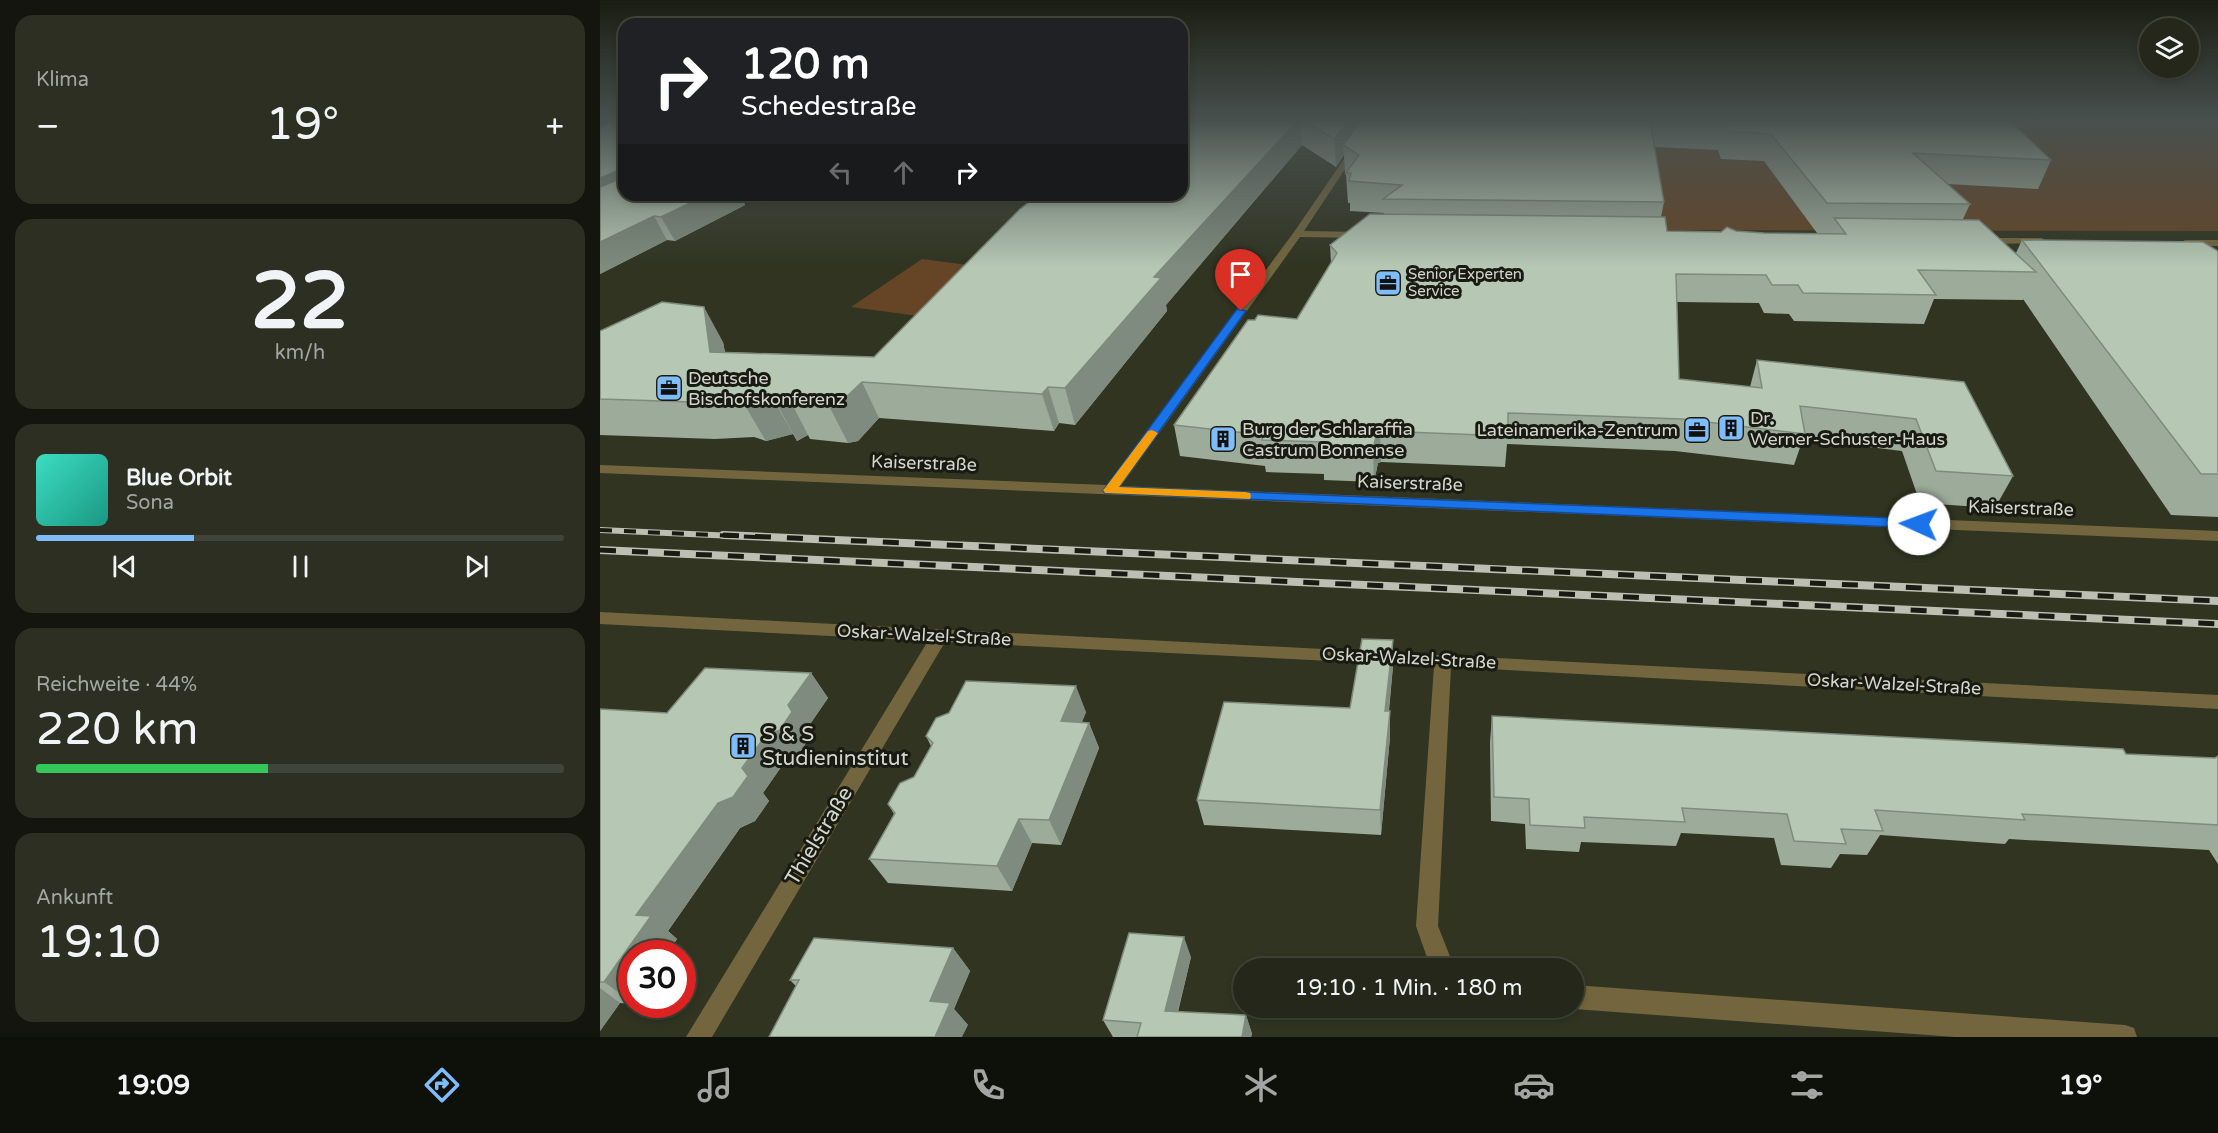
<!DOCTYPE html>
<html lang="de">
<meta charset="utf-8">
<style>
body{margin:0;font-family:"Varela Round",sans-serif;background:#2c2f22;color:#f1f3f6;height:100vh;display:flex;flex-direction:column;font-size:22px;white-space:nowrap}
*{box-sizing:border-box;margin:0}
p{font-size:20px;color:#a3a5a2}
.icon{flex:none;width:33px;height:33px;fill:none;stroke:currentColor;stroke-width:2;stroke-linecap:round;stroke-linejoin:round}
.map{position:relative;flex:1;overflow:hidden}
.details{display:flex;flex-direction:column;gap:15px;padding:15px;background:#14150e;width:600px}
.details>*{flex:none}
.hud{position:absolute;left:18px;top:18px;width:570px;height:183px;border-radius:18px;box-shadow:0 3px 9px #0003,0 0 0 2px #414438;background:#202124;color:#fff;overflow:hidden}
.fabs{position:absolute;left:1539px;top:18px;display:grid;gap:12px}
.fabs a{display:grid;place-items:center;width:60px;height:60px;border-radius:50%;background:#242719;box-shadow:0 3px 9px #0003,0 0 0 2px #414438;font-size:30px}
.speed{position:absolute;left:18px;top:940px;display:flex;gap:12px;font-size:30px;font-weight:700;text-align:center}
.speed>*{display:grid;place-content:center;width:78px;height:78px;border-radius:50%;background:#242719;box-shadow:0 3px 9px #0003,0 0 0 2px #414438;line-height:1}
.speed .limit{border:9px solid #d22;background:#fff;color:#111}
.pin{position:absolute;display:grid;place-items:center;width:51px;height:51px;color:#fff;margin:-62px -26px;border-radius:50% 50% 50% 0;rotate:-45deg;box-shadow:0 0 6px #0007}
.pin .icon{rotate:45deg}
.me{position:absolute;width:66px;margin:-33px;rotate:272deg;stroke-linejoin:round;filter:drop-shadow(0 0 4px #0008)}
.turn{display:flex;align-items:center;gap:21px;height:126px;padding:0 24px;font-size:27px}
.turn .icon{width:78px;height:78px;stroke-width:2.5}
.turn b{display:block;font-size:42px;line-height:51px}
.lanes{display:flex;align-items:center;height:57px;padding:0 24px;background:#0003;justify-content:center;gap:30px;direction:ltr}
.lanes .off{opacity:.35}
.big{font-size:45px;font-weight:600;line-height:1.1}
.details .card{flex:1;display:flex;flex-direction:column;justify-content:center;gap:9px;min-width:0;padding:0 21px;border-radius:18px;background:#2c2f22}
.details .dial{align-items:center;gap:0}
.dial b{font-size:78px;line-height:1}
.song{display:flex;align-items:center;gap:18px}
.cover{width:72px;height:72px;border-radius:9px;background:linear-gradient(135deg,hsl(170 70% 55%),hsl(170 70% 35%))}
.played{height:6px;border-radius:3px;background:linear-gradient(90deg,#7fbdfa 30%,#414438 30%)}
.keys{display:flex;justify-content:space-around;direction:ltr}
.heat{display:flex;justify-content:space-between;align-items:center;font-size:33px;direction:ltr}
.charge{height:9px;border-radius:4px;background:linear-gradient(90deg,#34c759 44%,#414438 0)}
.trip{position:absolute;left:633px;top:958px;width:351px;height:60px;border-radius:30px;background:#242719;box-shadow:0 3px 9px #0003,0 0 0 2px #414438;font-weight:600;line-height:60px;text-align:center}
.tab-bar{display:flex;height:96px;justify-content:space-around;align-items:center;background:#0e100a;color:#a3a5a2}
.tab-bar .icon{width:42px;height:42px}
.tab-bar .selected{color:#7fbdfa}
.tab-bar b{font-size:27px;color:#f1f3f6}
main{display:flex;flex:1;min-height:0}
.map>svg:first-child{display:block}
</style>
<main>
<section class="details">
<div class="card"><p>Klima</p>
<div class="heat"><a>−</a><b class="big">19°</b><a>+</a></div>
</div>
<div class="card dial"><b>22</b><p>km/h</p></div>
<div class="card">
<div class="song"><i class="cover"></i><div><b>Blue Orbit</b><p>Sona</p></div></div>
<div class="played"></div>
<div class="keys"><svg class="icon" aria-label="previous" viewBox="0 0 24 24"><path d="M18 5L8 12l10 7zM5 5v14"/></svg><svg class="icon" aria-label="pause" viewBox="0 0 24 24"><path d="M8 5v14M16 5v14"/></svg><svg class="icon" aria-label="next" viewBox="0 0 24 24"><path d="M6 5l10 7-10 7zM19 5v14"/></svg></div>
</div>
<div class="card"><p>Reichweite · 44%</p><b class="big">220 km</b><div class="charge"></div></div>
<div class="card"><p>Ankunft</p><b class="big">19:10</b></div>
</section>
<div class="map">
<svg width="1618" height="1037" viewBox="0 0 1618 1037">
<rect width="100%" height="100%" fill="#303421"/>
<!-- green -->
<path fill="#654526" d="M1013,121h605v110l-607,-1z
M322,259l84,11 -65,49 -90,-12z"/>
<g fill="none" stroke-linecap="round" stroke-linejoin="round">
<!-- street -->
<path fill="#73663f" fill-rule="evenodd" d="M770,121h7l-73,110 59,1 5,3 -5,3 -63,-1 -179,249 1097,45v10l-1618,-68v-8l507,20 187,-253z
M1441,238l3,1v4l-60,1 -5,-3 5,-3z
M1618,240v6h-33l-5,-3 5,-3z
M0,612l1618,83v14l-767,-42 -13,259 17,43h-24l-15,-43 18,-260 -489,-24 -233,395h-26l242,-396 -328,-17z
M974,985l551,40 9,3 3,9h-182l-381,-28 -3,-1h3z"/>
<defs>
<path id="rail-far1" d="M0,530l157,7"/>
<path id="rail" d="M123,535l1495,66
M0,550l1618,74"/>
</defs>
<!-- rail-far1 casing -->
<use href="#rail-far1" stroke="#bcbfb2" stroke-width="6"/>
<!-- rail casing -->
<use href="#rail" stroke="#bcbfb2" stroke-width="8"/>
<!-- rail-far1 -->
<use href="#rail-far1" stroke="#191a12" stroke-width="4" stroke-dasharray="12" stroke-linecap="butt"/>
<!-- rail -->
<use href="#rail" stroke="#191a12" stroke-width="5" stroke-dasharray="16" stroke-linecap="butt"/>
</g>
<!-- wall -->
<path fill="#9dab9b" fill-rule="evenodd" d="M24,121v74l118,3 3,7 -70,36 -8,-1 -67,34v-147z
M582,121h828l41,39 -13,29 -91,-5 23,20 -7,15 53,34 6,-13 196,11v266l-47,-2 -148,-216v1l-89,-1 -10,25 -130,-3 -5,-7 -25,-1 -5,-10 -82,-1 2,77 71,8 7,-27 207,22 49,94 -18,32 -75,-5 -18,-52 -99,-12 -9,26 -119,-14 -168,-7 -2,23 -124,-5 -3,1 -4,19 -50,-2v-6l-58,-2 -1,-6 -85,-10 -6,-31 81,-105 42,-1 34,-56 -1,-18 54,-31v-1l-34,-2v-8h-2l-2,-28 -1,-1 -1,-19 -8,12 -34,-22 -136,160 1,6 -92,114 -16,-2 -5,8 -175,-13 -21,23 -10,2 -38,-4 -2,-4 -11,6 -4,-7 -27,7 -12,-4 -39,2 -115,-4v-104l123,11 2,10 149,5zM1055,147l63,3 3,9 43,2 53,72h-53l-28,-2 -15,1 -54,-1 -6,-14 3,-15z
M793,640v26l-4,45 1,26 -9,98 -177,-10 -7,-25 153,-92z
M211,673l17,25 -22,32 4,7 -12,18 -12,5 -23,33 6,8 -14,20 -15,7 -72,103 9,8 -10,15h-35v50l-12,-1 -20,28v-322l67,4z
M486,712l-4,10 7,1 10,25 -38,97 -29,-2 -20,48 -124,-8 -19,-24 25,-45 -6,-10 26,-27 17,-31 -5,-10z
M892,716l634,38 89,4 3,-2v108l-9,-14 -200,-11 -4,5 -125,-9 -13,20 -27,-1 -9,14 -50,-3 -7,-27 -93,-5 -5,13 -95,-4 -2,10 -53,-3 -1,-25 -34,-3 -1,-79z
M353,948l17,23 -16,38 14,16 -172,-39 -6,-6z
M591,957l-13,55 68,3 6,19 -1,3h-138l-10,-17z"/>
<!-- shaded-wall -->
<path fill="#7f8b7e" d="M697,121h3l2,24 -136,160 1,6 -92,114 -10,-37 89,-111z
M748,121h20l-25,24 1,10 -8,12 -2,-28z
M17,171l7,11 -24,25v-29z
M107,195h41l-6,3 3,7 -70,36 -14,-24z
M54,216l13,24 -67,34v-32z
M104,307l19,35 8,45 -21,-35z
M262,382l17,36 -21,23 -10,2 -19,-37z
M448,387l11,36 -5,8 -12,-37z
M172,397l21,37 -27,7 -22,-37z
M190,398l1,4 17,33 -11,6 -20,-37z
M777,431h3l1,31 -3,1 -4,19 -1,-32z
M793,640v26l-7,70 -1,-25z
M211,673l17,25 -22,32 4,7 -12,18 -12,5 -23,33 6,8 -14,20 -15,7 -72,103 9,8 -10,15h-35v48l-28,-20 32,-67 82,-112z
M476,686l10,26 -15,35 -10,-26z
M790,711v26l-9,98 -1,-25z
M489,723l10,25 -38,97 -12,-25z
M419,819l13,24 -20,48 -15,-25z
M584,937l7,20 -18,73 -8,-19z
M353,948l17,23 -16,38 14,16 -6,12h-27l-5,-36z
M0,988l20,15 -20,28z
M646,1015l6,19 -1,3h-9z"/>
<!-- building -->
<path fill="#b6c7b4" stroke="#7f8b7e" stroke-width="1.5" d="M15,121h9v50h-7l-17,7v-51z
M582,121h115l-143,156 7,1 -96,110 -17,-1 -6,7 -180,-12 -23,22 -10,2 -38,-4 -1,-4 -13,6 -5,-7 -28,7 -12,-4 -40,2 -92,-3v-68l62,-29 42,5 6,45 164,5 146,-148 18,-14h144z
M705,121h43l-14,18z
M761,121h289l14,81 -281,-3 19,-14 -53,-4 2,-8h-5l13,-18 -16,-10z
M1084,121h326l41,39 -138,-7 57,51 -143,-1 -56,-69 -43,-3 -4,-8z
M24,177v18h83l-46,22 -7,-1 -54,26v-55z
M770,214l295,3 2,14 54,1 6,-5 9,4 28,2 82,1 -12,-16 145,2 57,52 -118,-2 18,25 -133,-2 -5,-8h-26l-6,-10 -90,-1 3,105 83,9 -5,-28 207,22 49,94 -77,-5 -20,-52 -116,-13 5,28 -123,-15 -174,-6v23l-128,-5h-3l-4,19 -51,-2 1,-6 -61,-2 1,-5 -89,-10 74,-105h7l3,-5 39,4 40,-66 -7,-8z
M1422,240l181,2 15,9v223h-17z
M762,639l31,1 -8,71h5l-10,99 -183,-10 27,-98 126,6z
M105,668l106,5 -23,32 4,7 -12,18 -14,5 -24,33 6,8 -15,21 -15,6 -82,112 15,1 -47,66h-4v-273l67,4z
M366,681l110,5 -15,35 28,2 -40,97 -30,-1 -22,47 -128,-7 26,-46 -7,-9 12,-21 14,-6 19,-34 -7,-7 10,-18 13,-5z
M892,716l631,33 3,5 89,4 3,-2v69l-196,-11 3,6 -150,-10 8,21 -42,-2 5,15 -52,-3 -7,-27 -105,-6 3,14 -101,-5 1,11 -55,-3 -1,-26 -35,-2z
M529,933l55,4 -19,74 81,4 -4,22h-105l4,-14 -38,-3z
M214,938l139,10 -23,53 20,2 -15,34h-166l30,-57h-9z"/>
<!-- sky -->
<linearGradient id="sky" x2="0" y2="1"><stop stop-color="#1a1d12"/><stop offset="0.45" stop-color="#48504e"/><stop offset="1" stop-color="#48504e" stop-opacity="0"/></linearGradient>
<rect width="1618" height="267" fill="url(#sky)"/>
<!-- route -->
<path fill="#1a73e8" stroke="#114b97" stroke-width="1.5" d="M637,309l9,2 -127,176 800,32 7,5 -7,4 -814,-35 -2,-3 2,-2z"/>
<!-- slow -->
<path fill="#f59e0b" d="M552,430l6,3 -39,54 126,5 5,1 1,3 -1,3 -145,-6 -2,-3 2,-2 43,-57z"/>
<!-- icons -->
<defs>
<symbol id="office-square" viewBox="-11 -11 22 22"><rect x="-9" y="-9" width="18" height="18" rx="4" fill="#7fbdfa" stroke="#191a12"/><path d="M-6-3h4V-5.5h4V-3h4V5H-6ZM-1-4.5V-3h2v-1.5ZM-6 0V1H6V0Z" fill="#111"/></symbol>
<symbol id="building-square" viewBox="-11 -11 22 22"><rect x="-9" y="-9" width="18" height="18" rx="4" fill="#7fbdfa" stroke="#191a12"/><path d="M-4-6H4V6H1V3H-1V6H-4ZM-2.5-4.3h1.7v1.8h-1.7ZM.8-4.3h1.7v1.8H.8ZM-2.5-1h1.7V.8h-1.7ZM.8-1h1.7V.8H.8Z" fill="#111"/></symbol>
</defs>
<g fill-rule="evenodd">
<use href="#office-square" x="773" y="268" width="30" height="30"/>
<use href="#office-square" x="54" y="373" width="30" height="30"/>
<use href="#building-square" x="1116" y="413" width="30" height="30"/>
<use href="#office-square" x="1082" y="415" width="30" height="30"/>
<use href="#building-square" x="608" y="424" width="30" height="30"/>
<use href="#building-square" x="128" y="731" width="30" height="30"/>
</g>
<g text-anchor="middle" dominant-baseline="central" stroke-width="6" stroke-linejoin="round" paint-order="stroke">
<!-- far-poi labels -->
<g font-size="15" fill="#d3d6ca" stroke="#191a12" text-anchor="start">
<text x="808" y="274">Senior Experten<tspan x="808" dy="17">Service</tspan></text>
</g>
<!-- poi labels -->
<g font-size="18" fill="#d3d6ca" stroke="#191a12" text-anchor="start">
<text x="88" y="378">Deutsche<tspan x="88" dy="21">Bischofskonferenz</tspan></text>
<text x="1150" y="418">Dr.<tspan x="1150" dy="21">Werner-Schuster-Haus</tspan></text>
<text x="642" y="429">Burg der Schlaraffia<tspan x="642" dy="21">Castrum Bonnense</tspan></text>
<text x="1078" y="430" text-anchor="end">Lateinamerika-Zentrum</text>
</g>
<!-- street labels -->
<g font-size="18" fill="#d3d6ca" stroke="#191a12">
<text transform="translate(324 463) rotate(2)">Kaiserstraße</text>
<text transform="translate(810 483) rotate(2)">Kaiserstraße</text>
<text transform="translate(1421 508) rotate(2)">Kaiserstraße</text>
<text transform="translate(324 635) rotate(3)">Oskar-Walzel-Straße</text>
<text transform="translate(809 658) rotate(3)">Oskar-Walzel-Straße</text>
<text transform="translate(1294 684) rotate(3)">Oskar-Walzel-Straße</text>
</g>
<!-- near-poi labels -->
<g font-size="21" fill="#d3d6ca" stroke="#191a12" text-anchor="start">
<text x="162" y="734">S &amp; S<tspan x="162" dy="24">Studieninstitut</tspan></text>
</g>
<!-- near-street labels -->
<g font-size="21" fill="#d3d6ca" stroke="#191a12">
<text transform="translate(219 836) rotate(-59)">Thielstraße</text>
</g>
</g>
</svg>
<div class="fabs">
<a><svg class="icon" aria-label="layers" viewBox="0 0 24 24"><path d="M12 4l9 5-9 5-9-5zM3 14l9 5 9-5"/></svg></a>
</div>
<div class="speed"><div class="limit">30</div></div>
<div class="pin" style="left:641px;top:311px;background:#d93025"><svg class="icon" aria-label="arrive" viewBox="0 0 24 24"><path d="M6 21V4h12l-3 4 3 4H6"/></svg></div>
<svg class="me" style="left:1319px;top:524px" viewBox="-20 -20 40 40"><circle r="19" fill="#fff"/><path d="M0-13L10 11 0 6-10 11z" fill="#1a73e8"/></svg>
<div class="trip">19:10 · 1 Min. · 180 m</div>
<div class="hud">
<div class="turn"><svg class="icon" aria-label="right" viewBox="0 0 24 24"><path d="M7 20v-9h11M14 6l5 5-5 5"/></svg><div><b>120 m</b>Schedestraße</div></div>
<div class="lanes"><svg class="icon off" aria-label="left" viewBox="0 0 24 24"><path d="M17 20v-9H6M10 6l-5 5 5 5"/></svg><svg class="icon off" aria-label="ahead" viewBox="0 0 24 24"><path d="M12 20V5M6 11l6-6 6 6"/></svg><svg class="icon" aria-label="right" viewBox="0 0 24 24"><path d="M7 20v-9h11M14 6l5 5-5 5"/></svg></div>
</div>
</div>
</main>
<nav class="tab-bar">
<b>19:09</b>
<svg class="icon selected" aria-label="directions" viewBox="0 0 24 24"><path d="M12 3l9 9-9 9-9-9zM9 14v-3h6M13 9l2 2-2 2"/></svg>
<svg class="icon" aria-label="music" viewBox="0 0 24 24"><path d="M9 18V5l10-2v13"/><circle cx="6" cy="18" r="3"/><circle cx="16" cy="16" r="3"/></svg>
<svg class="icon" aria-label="phone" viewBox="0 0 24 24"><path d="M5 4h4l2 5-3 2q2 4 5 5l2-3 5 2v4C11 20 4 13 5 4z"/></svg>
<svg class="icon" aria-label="climate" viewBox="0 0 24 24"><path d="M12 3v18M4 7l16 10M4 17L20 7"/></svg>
<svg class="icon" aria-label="car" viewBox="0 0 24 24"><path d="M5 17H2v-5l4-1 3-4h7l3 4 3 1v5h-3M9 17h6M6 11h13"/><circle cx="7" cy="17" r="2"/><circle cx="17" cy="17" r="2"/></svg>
<svg class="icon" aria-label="filters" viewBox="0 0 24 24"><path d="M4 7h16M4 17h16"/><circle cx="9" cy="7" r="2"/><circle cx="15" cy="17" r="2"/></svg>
<b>19°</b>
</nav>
